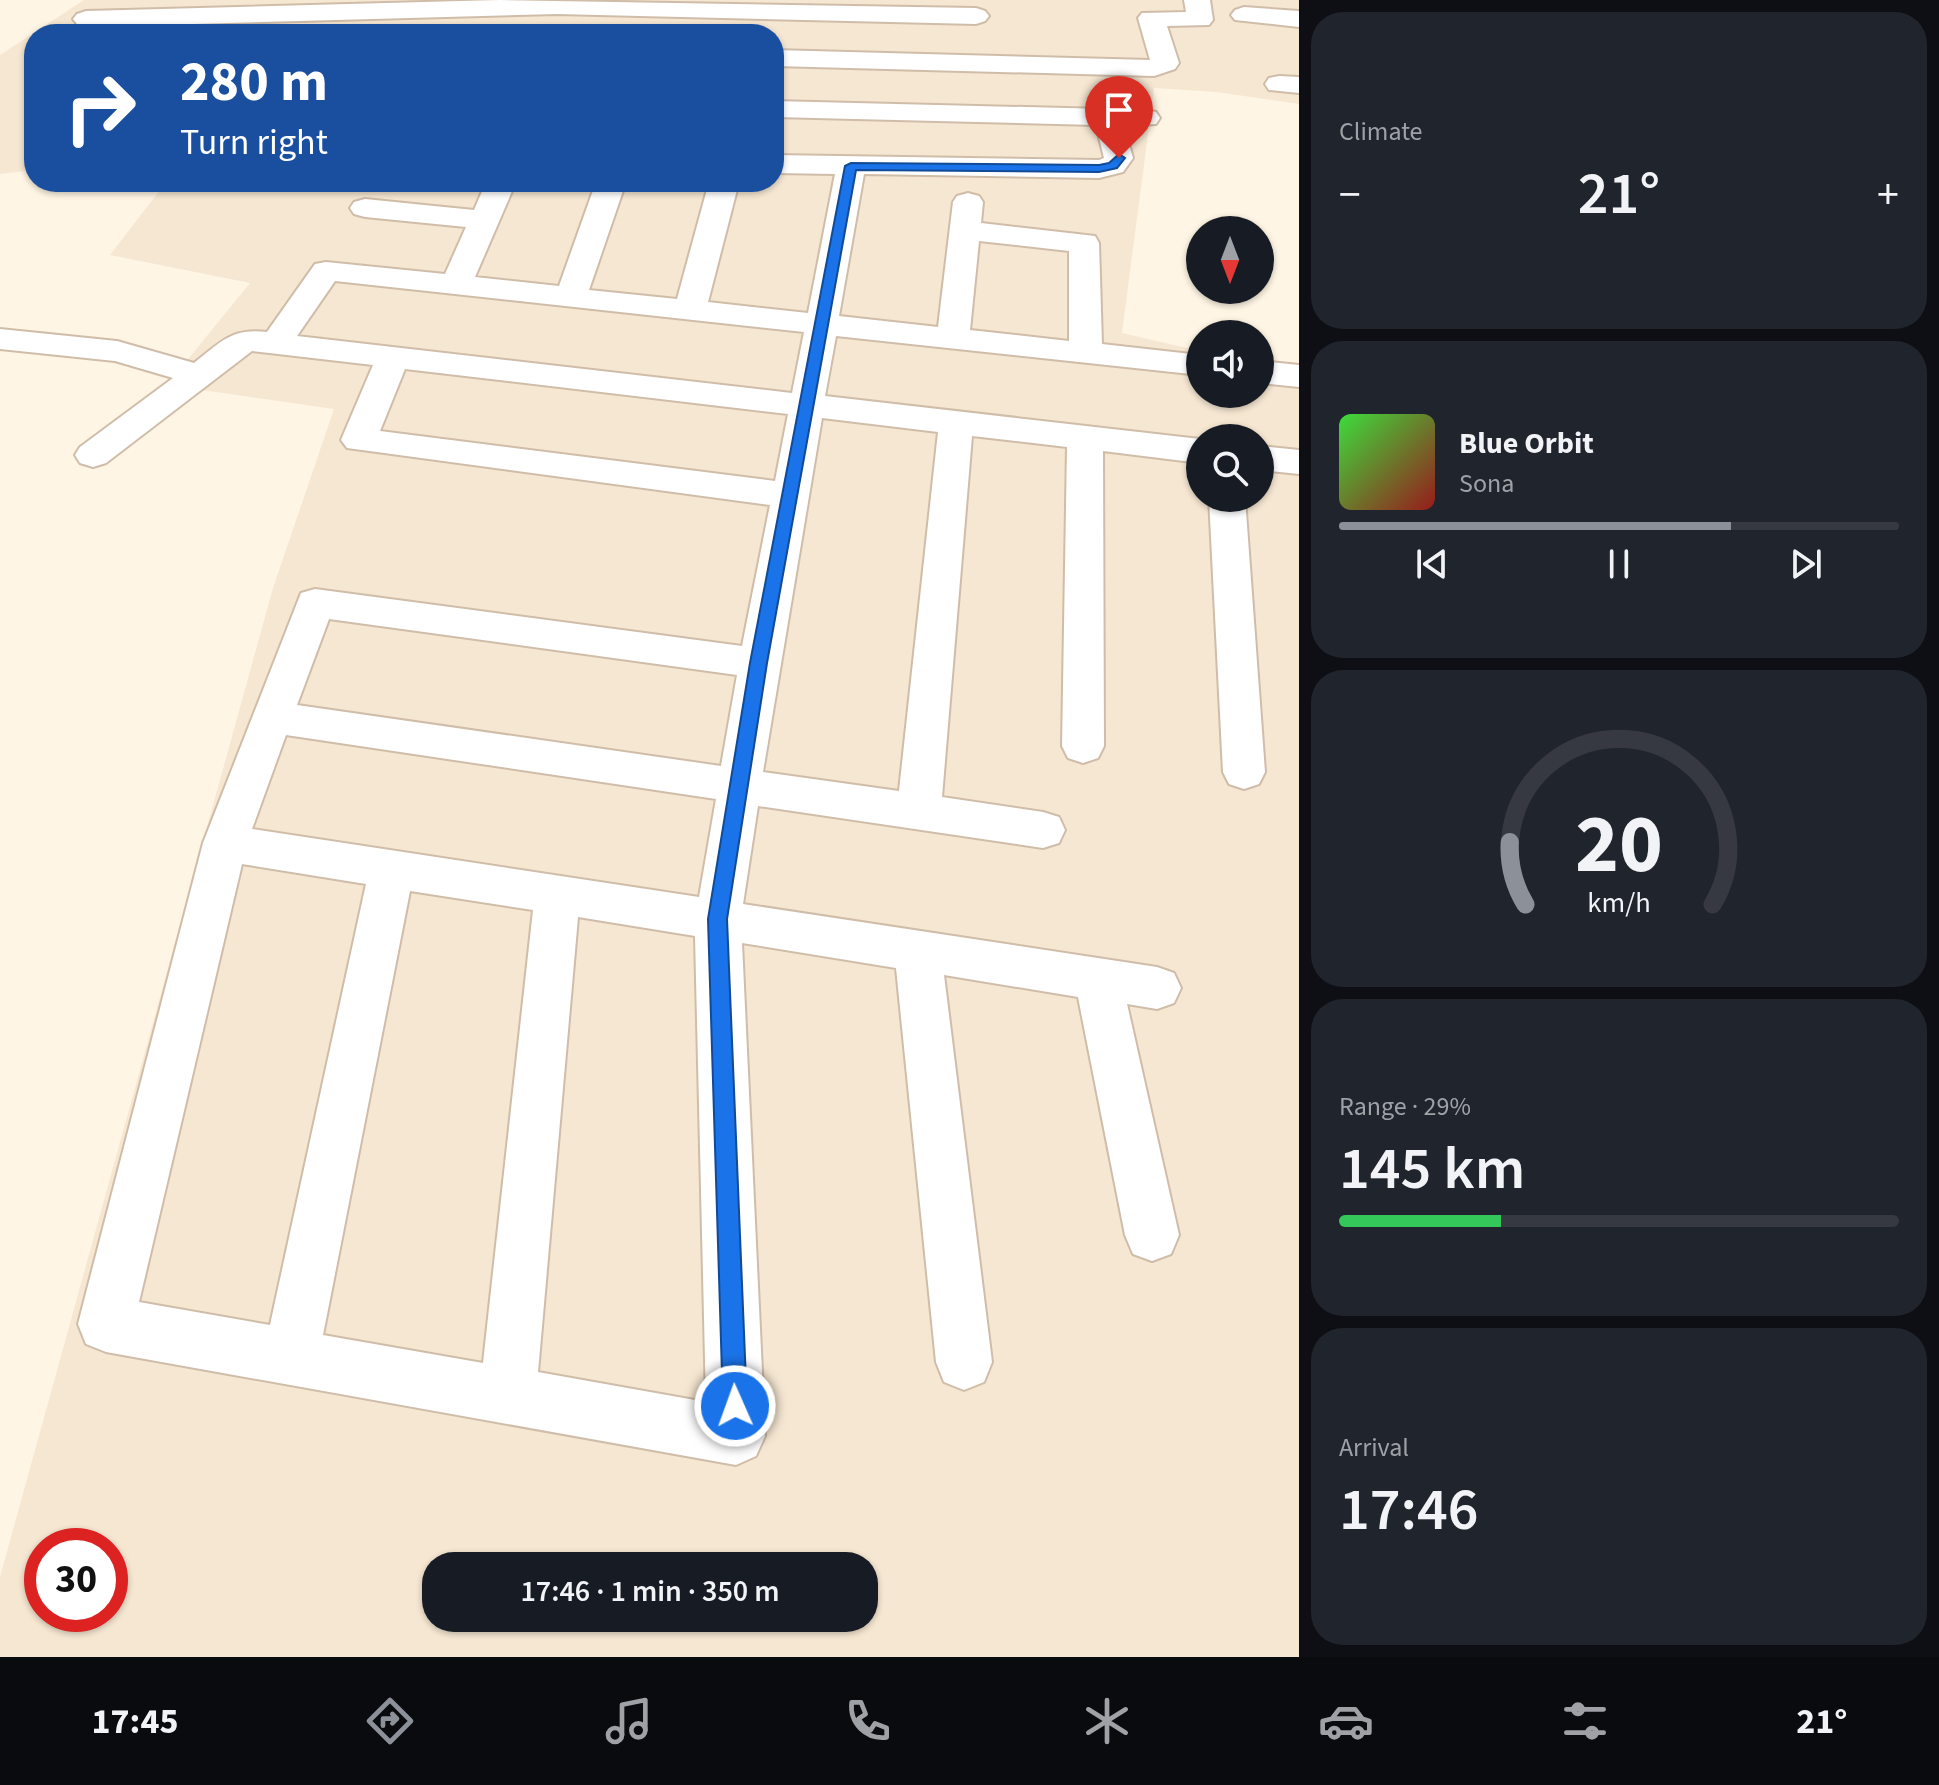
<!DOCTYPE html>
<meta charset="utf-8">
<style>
body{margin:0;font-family:"Source Sans 3",sans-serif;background:#20242c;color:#f1f3f6;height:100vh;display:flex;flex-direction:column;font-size:30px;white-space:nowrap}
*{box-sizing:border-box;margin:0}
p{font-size:26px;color:#9ea1a6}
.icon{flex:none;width:44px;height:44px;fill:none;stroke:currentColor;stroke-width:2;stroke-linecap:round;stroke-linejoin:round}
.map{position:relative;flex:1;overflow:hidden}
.panel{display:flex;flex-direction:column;gap:12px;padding:12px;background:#0d0f14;width:640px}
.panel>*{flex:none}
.banner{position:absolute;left:24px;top:24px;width:760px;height:168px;border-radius:32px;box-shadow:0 2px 6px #0004;background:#1a4fa0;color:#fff;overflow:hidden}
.needle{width:52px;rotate:180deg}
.buttons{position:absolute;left:1186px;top:216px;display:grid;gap:16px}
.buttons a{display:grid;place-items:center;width:88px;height:88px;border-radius:50%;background:#171b24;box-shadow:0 2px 6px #0004;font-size:40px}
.speed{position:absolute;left:24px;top:1528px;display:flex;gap:16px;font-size:40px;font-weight:700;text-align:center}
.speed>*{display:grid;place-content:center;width:104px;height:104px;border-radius:50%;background:#171b24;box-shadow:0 2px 6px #0004;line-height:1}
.speed .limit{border:12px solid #d22;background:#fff;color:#111}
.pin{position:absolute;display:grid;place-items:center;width:68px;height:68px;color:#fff;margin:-82px -34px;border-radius:50% 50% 50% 0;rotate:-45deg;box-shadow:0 0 8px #0007}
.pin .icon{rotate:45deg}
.me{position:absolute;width:88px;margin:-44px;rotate:358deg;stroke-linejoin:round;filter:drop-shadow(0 0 6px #0008)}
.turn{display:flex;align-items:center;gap:28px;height:168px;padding:0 24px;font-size:36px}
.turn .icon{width:104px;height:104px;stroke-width:2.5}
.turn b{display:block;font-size:56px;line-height:68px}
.big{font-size:60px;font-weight:600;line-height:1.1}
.panel .card{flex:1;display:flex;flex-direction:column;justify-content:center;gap:12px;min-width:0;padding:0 28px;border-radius:32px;background:#20242c}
.panel .dial{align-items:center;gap:0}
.dial svg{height:208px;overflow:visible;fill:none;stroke:#363941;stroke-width:7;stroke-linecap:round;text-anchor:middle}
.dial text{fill:#f1f3f6;stroke:none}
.song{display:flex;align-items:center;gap:24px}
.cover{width:96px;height:96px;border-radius:12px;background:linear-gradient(135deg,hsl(120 70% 55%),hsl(0 70% 35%))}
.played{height:8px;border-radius:4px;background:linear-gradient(90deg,#8c9099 70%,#363941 70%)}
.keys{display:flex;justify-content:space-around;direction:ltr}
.heat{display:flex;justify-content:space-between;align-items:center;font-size:44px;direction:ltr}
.charge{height:12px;border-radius:6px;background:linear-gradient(90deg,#34c759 29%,#363941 0)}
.trip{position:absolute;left:422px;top:1552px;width:456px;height:80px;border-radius:32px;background:#171b24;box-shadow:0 2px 6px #0004;font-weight:600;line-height:80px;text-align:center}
.dock{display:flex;height:128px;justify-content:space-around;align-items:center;background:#090b0e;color:#9ea1a6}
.dock .icon{width:56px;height:56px}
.dock .active{color:#8c9099}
.dock b{font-size:36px;color:#f1f3f6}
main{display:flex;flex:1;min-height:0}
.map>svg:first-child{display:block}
</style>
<main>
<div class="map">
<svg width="1299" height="1657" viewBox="0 0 1299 1657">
<rect width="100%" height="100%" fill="#fef5e4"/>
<!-- residential -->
<path fill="#f6e7d2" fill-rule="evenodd" d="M84,0h1215v104l-83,-12 -62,-4 -32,245 78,18v43h60v-29l39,9v1283h-1299v-80l273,-989 61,-179 -167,-24 83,-102 -140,-28 56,-73h608v-148h-740v136l-34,4v-119zM1200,438h60v60h-60zM42,1546h68v68h-68zM436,1566h428v52h-428z"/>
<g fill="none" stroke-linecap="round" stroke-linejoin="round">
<defs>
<path id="minor" d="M499,0l477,8 9,3 4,5 -4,5 -9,3 -419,-10 -471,13 -9,-3 -4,-5 4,-5 9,-3z
M1184,0h26l3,20 -4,5 -42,1 12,37 -4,6 -21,7 -380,-10v-16l376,10 -12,-42 4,-5 44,-1z
M1244,7l55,4v16l-64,-7 -4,-5 4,-5z
M1279,76l20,1v16l-30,-3 -4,-6 4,-6z
M774,101l372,9 10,2 4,6 -4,6 -32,2 9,32 -10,14 -24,6 -235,-4 -25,142 99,11 15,-125 4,-6 11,-3 11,3 4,6 -2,21 114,13 4,7 3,101 98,11v20l-364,-39 -11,60 375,43v24l-97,-12 1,295 -6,12 -15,5 -15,-5 -6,-12 5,-299 -95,-11 -30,361 101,15 16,5 6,13 -6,13 -16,5 -285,-42 -15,98 414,63 17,6 7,15 -7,15 -17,6 -30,-5 52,231 -8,19 -19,7 -19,-7 -8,-19 -47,-238 -134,-22 48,387 -8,20 -20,8 -20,-8 -8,-20 -40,-394 -154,-25 23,493 -9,20 -20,9 -630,-113 -20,-8 -8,-20 125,-481 98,-250 14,-4 427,57 28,-141 -423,-57 -6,-8 32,-75 -121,-14 -146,112 -13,4 -13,-4 -5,-8 5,-8 93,-69 -58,-17 -115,-12v-20l117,12 77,22c27,-21 37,-35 73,-31l48,-68 11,-2 119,12 21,-47 -101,-10 -11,-3 -4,-6 4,-6 11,-3 109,11 12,-28h30l-41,95 84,9 37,-104h30l-37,108 88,9 32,-117h30l-31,120 100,11 27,-139 -61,-1v-18l325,5 5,-2 -8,-33 -322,-8zM979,241l90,10v90l-99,-11zM335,281l469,51 -12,61 -495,-57zM405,369l383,45 -13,67 -395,-50zM822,418l116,14 -39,359 -136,-19zM329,619l408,56 -16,91 -424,-61zM286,735l430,64 -17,98 -447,-68zM242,864l124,20 -96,441 -131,-23zM410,891l123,19 -50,453 -160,-28zM578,917l117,19 11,466 -168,-30z
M1260,361l39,4v22l-39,-4z
M1260,446l39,4v24l-39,-4z
M1209,498h36l20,274 -6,12 -15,5 -15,-5 -6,-12z"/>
</defs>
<!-- minor casing -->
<use href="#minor" stroke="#d0bda9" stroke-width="4"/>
<!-- minor -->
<use href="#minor" fill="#fff" fill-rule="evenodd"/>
</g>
<!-- route -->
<path fill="#1a73e8" stroke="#114b97" stroke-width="2" d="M1119,154l6,4 -8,10 -18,4 -243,-2 -89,493 -40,256 20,487 -4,8 -8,4 -8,-4 -4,-8 -15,-487 42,-256 95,-497 6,-3 248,2 10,-2z"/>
</svg>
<div class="buttons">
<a><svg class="needle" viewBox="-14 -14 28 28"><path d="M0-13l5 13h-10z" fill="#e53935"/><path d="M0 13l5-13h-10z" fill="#9ea1a6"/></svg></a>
<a><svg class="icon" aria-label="sound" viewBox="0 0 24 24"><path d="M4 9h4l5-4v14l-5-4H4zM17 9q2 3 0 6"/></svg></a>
<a><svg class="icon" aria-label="search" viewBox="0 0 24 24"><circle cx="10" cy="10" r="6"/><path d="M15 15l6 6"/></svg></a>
</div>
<div class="speed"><div class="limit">30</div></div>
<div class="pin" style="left:1119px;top:158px;background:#d93025"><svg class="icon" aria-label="arrive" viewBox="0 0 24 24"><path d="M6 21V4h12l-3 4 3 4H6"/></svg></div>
<svg class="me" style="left:735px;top:1406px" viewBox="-20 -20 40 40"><circle r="17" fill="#1a73e8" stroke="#fff" stroke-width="3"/><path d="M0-11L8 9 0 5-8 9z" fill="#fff"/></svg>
<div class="trip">17:46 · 1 min · 350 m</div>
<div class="banner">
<div class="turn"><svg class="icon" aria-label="right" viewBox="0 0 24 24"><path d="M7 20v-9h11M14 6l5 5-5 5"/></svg><div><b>280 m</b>Turn right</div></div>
</div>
</div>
<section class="panel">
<div class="card"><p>Climate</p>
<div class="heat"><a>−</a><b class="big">21°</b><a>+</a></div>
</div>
<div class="card">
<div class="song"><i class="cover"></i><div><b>Blue Orbit</b><p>Sona</p></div></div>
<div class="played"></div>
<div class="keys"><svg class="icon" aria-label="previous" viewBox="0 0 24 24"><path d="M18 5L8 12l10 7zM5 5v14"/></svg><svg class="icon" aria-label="pause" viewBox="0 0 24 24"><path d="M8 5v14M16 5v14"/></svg><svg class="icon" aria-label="next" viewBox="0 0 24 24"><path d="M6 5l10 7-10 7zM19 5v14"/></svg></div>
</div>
<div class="card dial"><svg viewBox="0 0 100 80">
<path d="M14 69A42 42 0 1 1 86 69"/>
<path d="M14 69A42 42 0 0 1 8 45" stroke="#8c9099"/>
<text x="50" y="56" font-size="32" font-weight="700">20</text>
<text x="50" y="72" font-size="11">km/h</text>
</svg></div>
<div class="card"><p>Range · 29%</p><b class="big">145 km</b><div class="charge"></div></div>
<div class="card"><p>Arrival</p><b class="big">17:46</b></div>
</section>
</main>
<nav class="dock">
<b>17:45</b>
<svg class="icon active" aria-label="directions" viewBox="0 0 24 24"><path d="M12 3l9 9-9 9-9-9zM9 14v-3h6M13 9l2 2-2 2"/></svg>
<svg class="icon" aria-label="music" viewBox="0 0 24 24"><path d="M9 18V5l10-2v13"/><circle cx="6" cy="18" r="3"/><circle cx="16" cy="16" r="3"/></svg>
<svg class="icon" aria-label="phone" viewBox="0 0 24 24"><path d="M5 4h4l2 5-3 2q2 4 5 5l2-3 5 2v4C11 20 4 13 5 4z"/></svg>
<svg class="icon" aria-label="climate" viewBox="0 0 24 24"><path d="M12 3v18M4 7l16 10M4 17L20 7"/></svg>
<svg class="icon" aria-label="car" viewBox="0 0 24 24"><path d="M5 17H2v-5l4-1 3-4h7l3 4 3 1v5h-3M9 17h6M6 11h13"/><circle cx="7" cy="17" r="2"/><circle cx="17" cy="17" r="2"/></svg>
<svg class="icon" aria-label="filters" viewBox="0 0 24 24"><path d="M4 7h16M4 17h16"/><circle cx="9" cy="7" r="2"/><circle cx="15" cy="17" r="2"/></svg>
<b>21°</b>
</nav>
